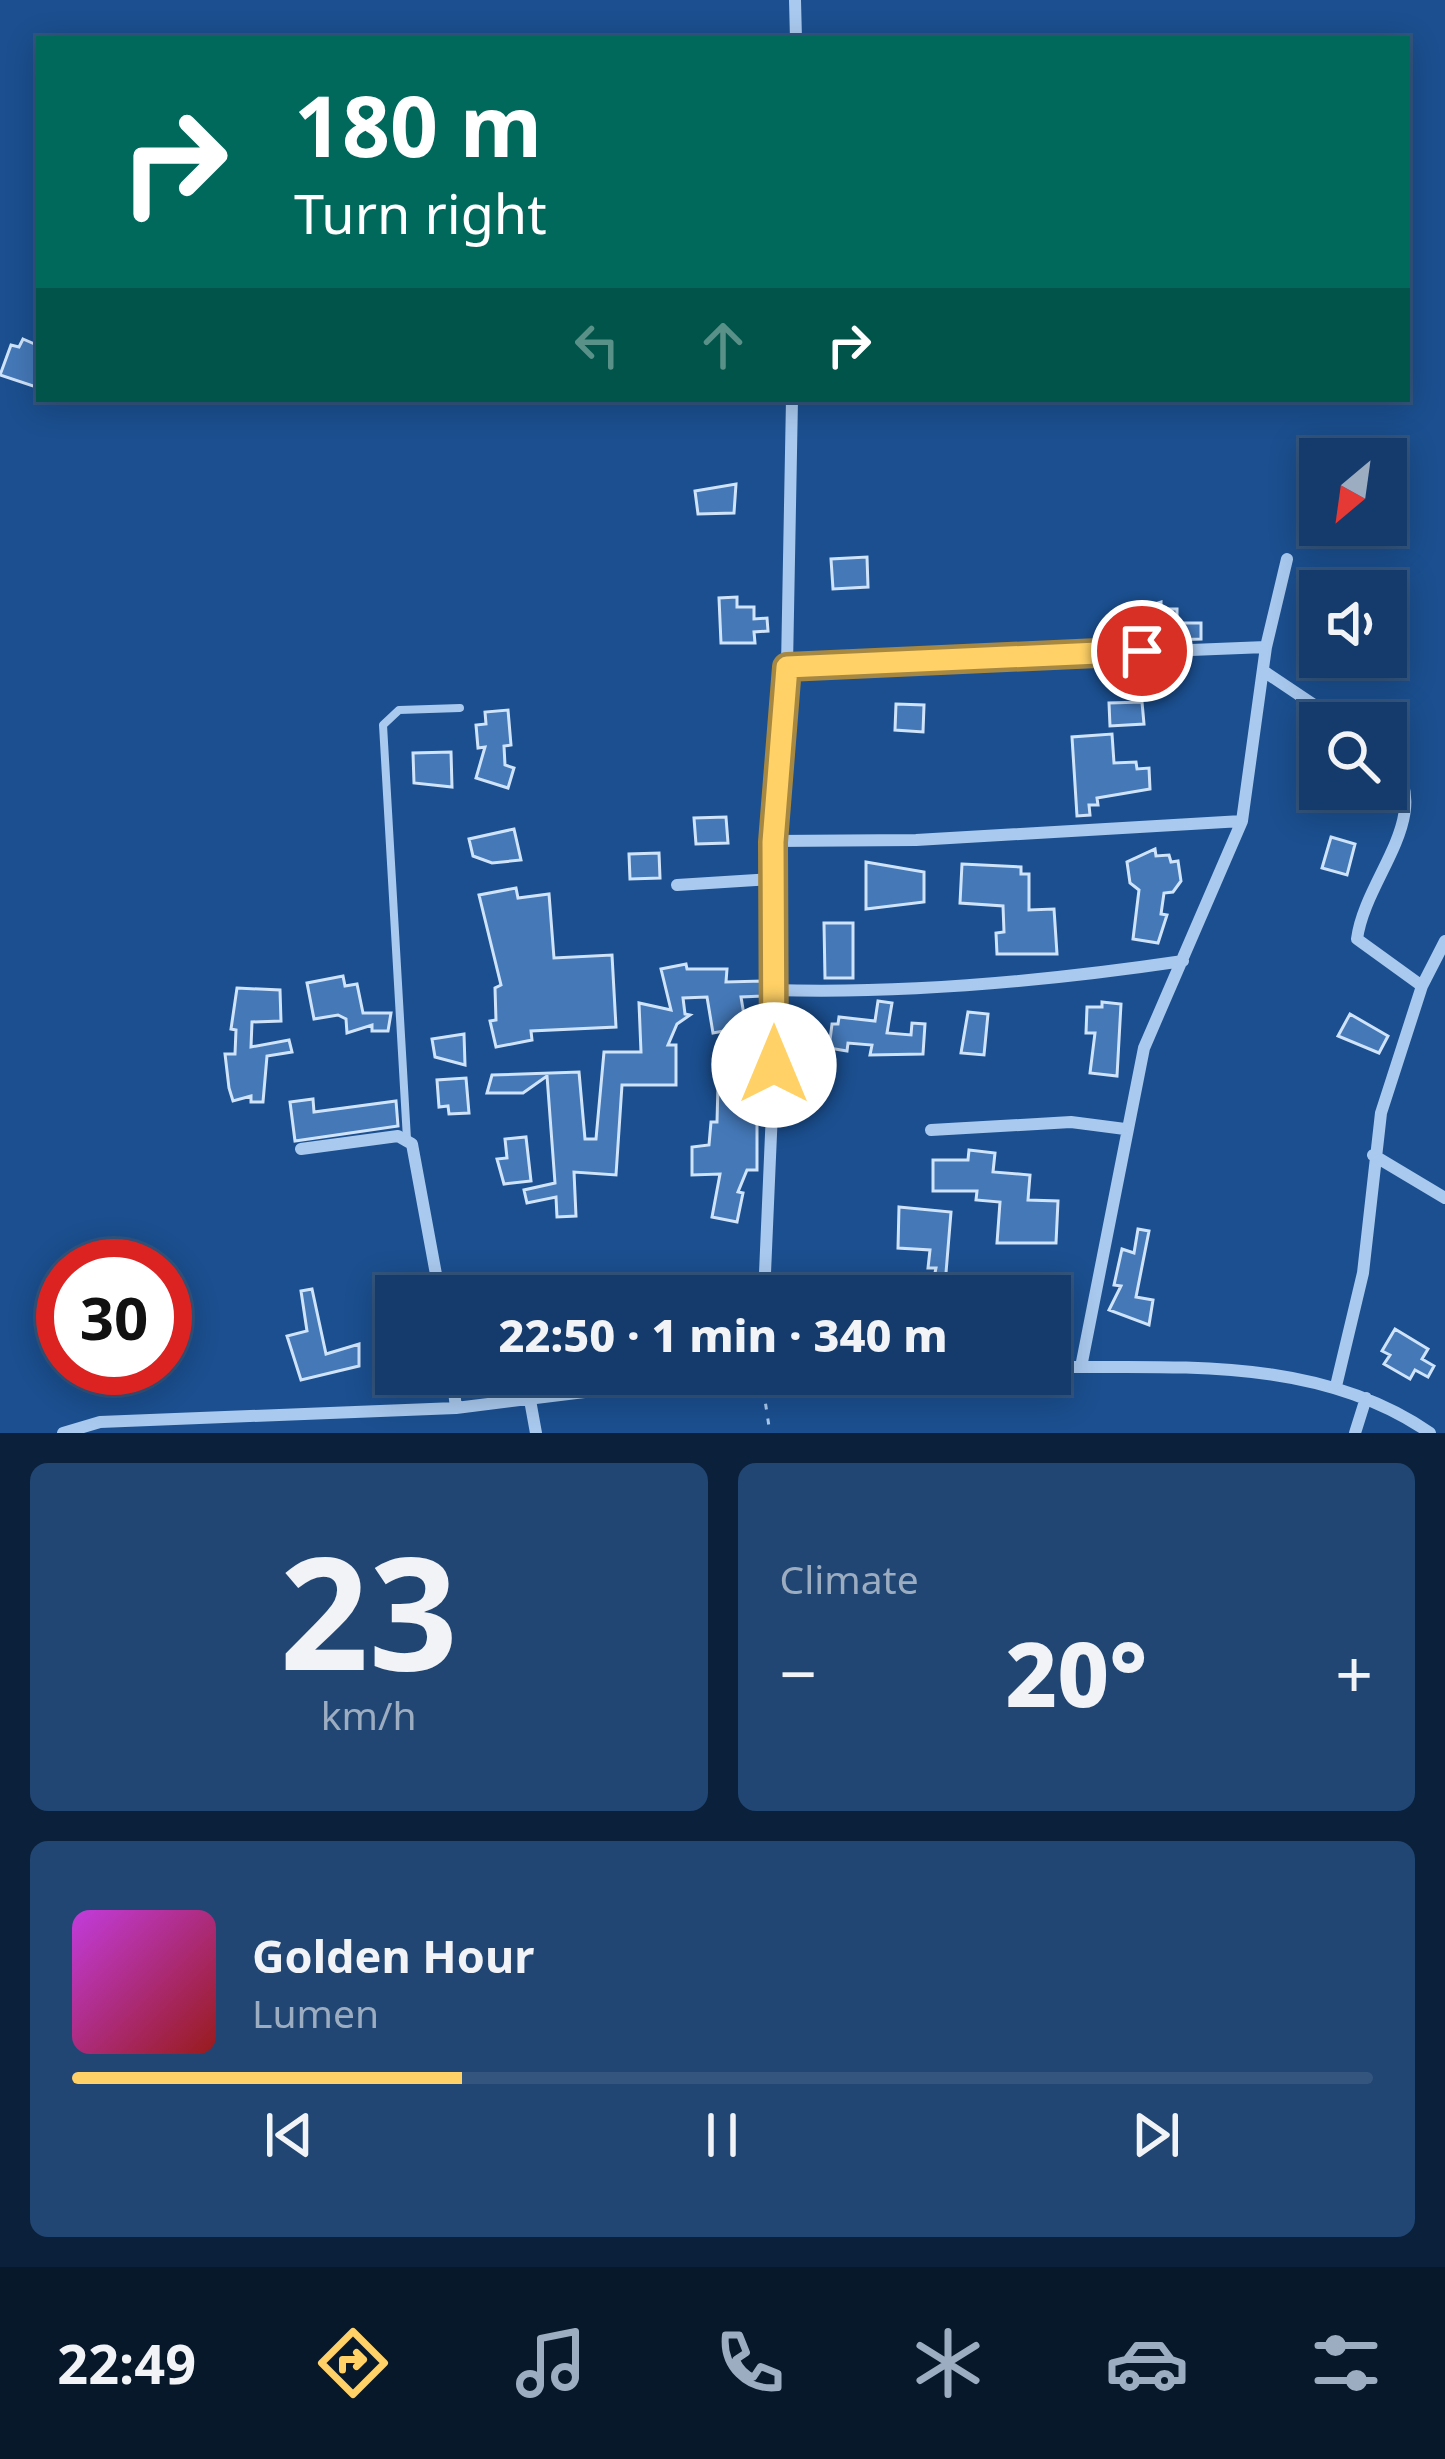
<!DOCTYPE html>
<meta charset="utf-8">
<style>
body{margin:0;font-family:"Noto Sans",sans-serif;background:#214673;color:#f1f3f6;height:100vh;display:flex;flex-direction:column;font-size:45px;white-space:nowrap}
*{box-sizing:border-box;margin:0}
p{font-size:39px;color:#9dadc1}
.icon{flex:none;width:66px;height:66px;fill:none;stroke:currentColor;stroke-width:2;stroke-linecap:round;stroke-linejoin:round}
.map{position:relative;height:1433px;overflow:hidden}
.sheet{display:flex;flex-direction:column;gap:30px;padding:30px;background:#0b203b;flex:1}
.sheet>*{flex:none}
.top-card{position:absolute;left:36px;top:36px;width:1374px;height:366px;border-radius:0px;box-shadow:0 6px 30px #0003,0 0 0 3px #33557e;background:#00695c;color:#fff;overflow:hidden}
.needle{width:78px;rotate:209deg}
.tools{position:absolute;left:1299px;top:438px;display:grid;gap:24px}
.tools a{display:grid;place-items:center;width:108px;height:108px;border-radius:0px;background:#143b6b;box-shadow:0 6px 30px #0003,0 0 0 3px #33557e;font-size:60px}
.speed{position:absolute;left:36px;top:1239px;display:flex;gap:24px;font-size:60px;font-weight:700;text-align:center}
.speed>*{display:grid;place-content:center;width:156px;height:156px;border-radius:50%;background:#143b6b;box-shadow:0 6px 30px #0003,0 0 0 3px #33557e;line-height:1}
.speed .limit{border:18px solid #d22;background:#fff;color:#111}
.pin{position:absolute;display:grid;place-items:center;width:102px;height:102px;color:#fff;margin:-51px;border:6px solid #fff;border-radius:50%;box-shadow:0 3px 12px #0007}
.me{position:absolute;width:132px;margin:-66px;rotate:0deg;stroke-linejoin:round;filter:drop-shadow(0 0 9px #0008)}
.turn{display:flex;align-items:center;gap:42px;height:252px;padding:0 60px;font-size:54px}
.turn .icon{width:156px;height:156px;stroke-width:2.5}
.turn b{display:block;font-size:84px;line-height:102px}
.lanes{display:flex;align-items:center;height:114px;padding:0 60px;background:#0003;justify-content:center;gap:60px;direction:ltr}
.lanes .off{opacity:.35}
.big{font-size:90px;font-weight:800;line-height:1.1}
.sheet .widget{flex:1;display:flex;flex-direction:column;justify-content:center;gap:18px;min-width:0;padding:0 42px;border-radius:18px;background:#214673}
.sheet .dial{align-items:center;gap:0}
.dial b{font-size:156px;line-height:1}
.song{display:flex;align-items:center;gap:36px}
.cover{width:144px;height:144px;border-radius:18px;background:linear-gradient(135deg,hsl(290 70% 55%),hsl(0 70% 35%))}
.played{height:12px;border-radius:6px;background:linear-gradient(90deg,#ffd166 30%,#33557e 30%)}
.keys{display:flex;justify-content:space-around;direction:ltr}
.heat{display:flex;justify-content:space-between;align-items:center;font-size:66px;direction:ltr}
.sheet .tiles{flex:1;display:grid;gap:30px;grid-template-columns:1fr 1fr}
.widget:last-child{grid-column:span 2}
.trip{position:absolute;left:375px;top:1275px;width:696px;height:120px;border-radius:0px;background:#143b6b;box-shadow:0 6px 30px #0003,0 0 0 3px #33557e;font-weight:800;line-height:120px;text-align:center}
.tabs{display:flex;height:192px;justify-content:space-around;align-items:center;background:#08182b;color:#9dadc1}
.tabs .icon{width:84px;height:84px}
.tabs .active{color:#ffd166}
.tabs b{font-size:54px;color:#f1f3f6}
.map>svg:first-child{display:block}
</style>
<div class="map">
<svg width="1445" height="1433" viewBox="0 0 1445 1433">
<rect width="100%" height="100%" fill="#1b4f8f"/>
<!-- building -->
<path fill="#4478b7" stroke="#cfe3fa" stroke-width="3" d="M23,339l16,7v42l-39,-13 11,-30 8,2z
M736,484l-2,29 -36,1 -3,-23z
M867,557l1,30 -35,2 -2,-30z
M737,597v10h17v12l13,-1 1,13 -14,1 1,11h-34l-2,-45z
M1161,602v7h16v14h24v16l-62,2v-32z
M1142,702l2,22 -34,2 -1,-23z
M896,704l28,1 -1,27 -28,-2z
M508,710l3,35 -7,1 1,19 9,3 -6,20 -32,-10 9,-31 -7,1 -2,-23 10,-1 -1,-12z
M1112,734l2,29 22,-1 1,7 12,-1 1,21 -53,9 1,7h-9l1,10 -13,1 -5,-79z
M451,752l1,35 -38,-4 -1,-30z
M726,817l2,26 -32,1 -2,-26z
M514,829l7,31 -29,3 -19,-7 -4,-17z
M1331,837l24,7 -8,31 -25,-7z
M1155,849l1,7 13,-1 2,7 7,-1 3,20 -8,11 -9,1 -3,21 6,1 -9,28 -25,-4 6,-49 -9,-7 -3,-21z
M659,853l1,25 -30,1 -1,-25z
M866,862l58,10v30l-58,7z
M962,864l59,3v7h8v36l25,-1 3,45h-60l-1,-21 8,-1 -1,-26 -43,-3z
M516,888l2,10 31,-4 5,64 58,-3 4,72 -85,4 1,9 -36,7 -6,-26 6,-1 -1,-32 6,-3 -22,-90z
M824,923h29v55h-28z
M686,964l1,5h40l-1,13 37,-1v15l-22,1 5,30 -33,6 -6,-36 -24,1 2,16 5,1 -13,9 -9,21h8v40h-54l-6,90 -42,-3 2,44 -19,1 -1,-20 -29,6 -3,-13 31,-7 -8,-107 -24,17h-36l5,-18 87,-3 6,67h11l8,-87h37l-2,-49 32,7 -10,-41z
M343,976l2,10 12,-2 6,29h28l-3,18h-16v-6l-25,8 -1,-14 -8,-4 -24,4 -7,-36z
M237,988l43,2 1,31 -29,1 -1,25 38,-7 3,12 -25,4 -4,46h-12v-6l-18,5 -4,-13 -4,-34h10l1,-24 -5,-1z
M878,1001l14,2 -5,30 24,2 1,-12 13,1 -2,30 -53,1 2,-10 -24,-2 -1,8 -18,-3 3,-24h6l1,-7 36,4z
M1102,1002l19,2 -4,72 -27,-3 5,-40h-9l1,-26h15z
M968,1012l20,2 -4,41 -23,-2z
M1350,1014l38,22 -9,17 -41,-17z
M464,1034l1,31 -30,-8 -3,-18z
M466,1078l3,35 -20,1 -1,-8 -9,1 -2,-27z
M718,1085l21,1 -1,26h16l3,11v47h-10l-9,22 5,1 -6,29 -25,-5 8,-43 -28,1v-28l17,-2 2,-23h6z
M313,1099l1,13 82,-11 2,25 -103,15 -5,-39z
M526,1137l5,44 -27,3 -7,-25 10,-1 -2,-19z
M969,1150l26,3 -2,19 37,3 -2,25 30,1 -2,42h-59l3,-41 -24,-2 1,-9h-44v-31h35z
M899,1207l52,5 -6,73 27,6 -1,5h-41l6,-28h-8l2,-18 -32,-2z
M1138,1229l11,2 -13,66 17,3 -4,25 -40,-15 12,-24 -7,-1 8,-36 12,4z
M312,1289l14,65 33,-10v22l-58,14 -14,-44 20,-5 -6,-40z
M1395,1329l33,20 -6,10 12,7 -6,11 -13,-7 -5,9 -26,-15 6,-9 -8,-4z"/>
<g fill="none" stroke-linecap="round" stroke-linejoin="round">
<!-- path -->
<path stroke="#a9c9ee" stroke-width="3" stroke-dasharray="6 9" stroke-linecap="butt" d="M761,1374l9,59"/>
<!-- service -->
<path stroke="#a9c9ee" stroke-width="8" d="M407,1139l-24,-414 16,-15 61,-2"/>
<!-- minor -->
<path stroke="#a9c9ee" stroke-width="12" d="M795,0l1,39
M787,666l479,-19
M1265,672l76,51
M1386,756c54,56 -21,120 -29,183l65,47
M773,841l143,-1 326,-19
M677,885l96,-6
M773,990c137,4 275,-9 410,-29
M931,1130l140,-8 54,7
M301,1149l97,-13 14,8 28,152
M1373,1155l72,43
M764,1296l10,-231 -1,-224 14,-175 5,-267
M1050,1367c129,1 269,-11 380,66
M1081,1367l63,-319 98,-227 24,-174 21,-88
M452,1374l4,34
M1336,1386l27,-113 18,-160 41,-127 23,-45
M530,1400l6,33
M63,1433l37,-11 356,-14 275,-34
M1355,1433l11,-35"/>
</g>
<g fill="none" stroke-linecap="round" stroke-linejoin="round">
<defs>
<path id="route" d="M774,1065l-1,-223 14,-175 355,-16"/>
</defs>
<!-- route casing -->
<use href="#route" stroke="#a68842" stroke-width="30"/>
<!-- route -->
<use href="#route" stroke="#ffd166" stroke-width="21"/>
</g>
</svg>
<div class="tools">
<a><svg class="needle" viewBox="-14 -14 28 28"><path d="M0-13l5 13h-10z" fill="#e53935"/><path d="M0 13l5-13h-10z" fill="#9dadc1"/></svg></a>
<a><svg class="icon" aria-label="sound" viewBox="0 0 24 24"><path d="M4 9h4l5-4v14l-5-4H4zM17 9q2 3 0 6"/></svg></a>
<a><svg class="icon" aria-label="search" viewBox="0 0 24 24"><circle cx="10" cy="10" r="6"/><path d="M15 15l6 6"/></svg></a>
</div>
<div class="speed"><div class="limit">30</div></div>
<div class="pin" style="left:1142px;top:651px;background:#d93025"><svg class="icon" aria-label="arrive" viewBox="0 0 24 24"><path d="M6 21V4h12l-3 4 3 4H6"/></svg></div>
<svg class="me" style="left:774px;top:1065px" viewBox="-20 -20 40 40"><circle r="19" fill="#fff"/><path d="M0-13L10 11 0 6-10 11z" fill="#ffd166"/></svg>
<div class="trip">22:50 · 1 min · 340 m</div>
<div class="top-card">
<div class="turn"><svg class="icon" aria-label="right" viewBox="0 0 24 24"><path d="M7 20v-9h11M14 6l5 5-5 5"/></svg><div><b>180 m</b>Turn right</div></div>
<div class="lanes"><svg class="icon off" aria-label="left" viewBox="0 0 24 24"><path d="M17 20v-9H6M10 6l-5 5 5 5"/></svg><svg class="icon off" aria-label="ahead" viewBox="0 0 24 24"><path d="M12 20V5M6 11l6-6 6 6"/></svg><svg class="icon" aria-label="right" viewBox="0 0 24 24"><path d="M7 20v-9h11M14 6l5 5-5 5"/></svg></div>
</div>
</div>
<section class="sheet">
<div class="tiles">
<div class="widget dial"><b>23</b><p>km/h</p></div>
<div class="widget"><p>Climate</p>
<div class="heat"><a>−</a><b class="big">20°</b><a>+</a></div>
</div>
<div class="widget">
<div class="song"><i class="cover"></i><div><b>Golden Hour</b><p>Lumen</p></div></div>
<div class="played"></div>
<div class="keys"><svg class="icon" aria-label="previous" viewBox="0 0 24 24"><path d="M18 5L8 12l10 7zM5 5v14"/></svg><svg class="icon" aria-label="pause" viewBox="0 0 24 24"><path d="M8 5v14M16 5v14"/></svg><svg class="icon" aria-label="next" viewBox="0 0 24 24"><path d="M6 5l10 7-10 7zM19 5v14"/></svg></div>
</div>
</div>
</section>
<nav class="tabs">
<b>22:49</b>
<svg class="icon active" aria-label="directions" viewBox="0 0 24 24"><path d="M12 3l9 9-9 9-9-9zM9 14v-3h6M13 9l2 2-2 2"/></svg>
<svg class="icon" aria-label="music" viewBox="0 0 24 24"><path d="M9 18V5l10-2v13"/><circle cx="6" cy="18" r="3"/><circle cx="16" cy="16" r="3"/></svg>
<svg class="icon" aria-label="phone" viewBox="0 0 24 24"><path d="M5 4h4l2 5-3 2q2 4 5 5l2-3 5 2v4C11 20 4 13 5 4z"/></svg>
<svg class="icon" aria-label="climate" viewBox="0 0 24 24"><path d="M12 3v18M4 7l16 10M4 17L20 7"/></svg>
<svg class="icon" aria-label="car" viewBox="0 0 24 24"><path d="M5 17H2v-5l4-1 3-4h7l3 4 3 1v5h-3M9 17h6M6 11h13"/><circle cx="7" cy="17" r="2"/><circle cx="17" cy="17" r="2"/></svg>
<svg class="icon" aria-label="filters" viewBox="0 0 24 24"><path d="M4 7h16M4 17h16"/><circle cx="9" cy="7" r="2"/><circle cx="15" cy="17" r="2"/></svg>
</nav>
